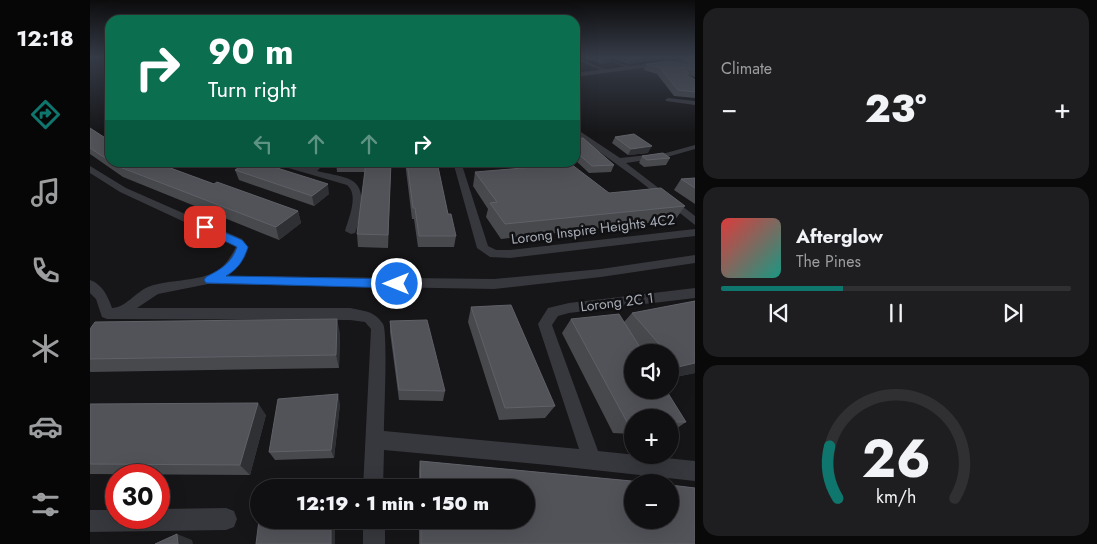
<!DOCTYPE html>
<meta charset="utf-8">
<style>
body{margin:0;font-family:Jost,sans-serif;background:#1e1e20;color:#f1f3f6;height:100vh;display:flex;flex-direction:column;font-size:19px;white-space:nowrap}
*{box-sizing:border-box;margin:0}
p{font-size:16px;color:#9c9d9f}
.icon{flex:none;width:28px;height:28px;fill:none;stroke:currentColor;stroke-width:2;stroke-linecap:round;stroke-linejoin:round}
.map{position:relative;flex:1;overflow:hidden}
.details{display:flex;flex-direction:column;gap:8px;padding:8px;background:#09090a;width:402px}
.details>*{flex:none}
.guide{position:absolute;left:15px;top:15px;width:475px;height:152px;border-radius:15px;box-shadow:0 5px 20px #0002,0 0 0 1px #303032;background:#0b6e4f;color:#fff;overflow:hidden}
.controls{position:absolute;left:534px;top:344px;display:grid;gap:10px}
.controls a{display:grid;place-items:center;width:55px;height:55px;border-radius:50%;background:#101012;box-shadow:0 5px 20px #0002,0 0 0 1px #303032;font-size:25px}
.speed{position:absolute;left:15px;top:464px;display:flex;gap:10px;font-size:25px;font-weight:700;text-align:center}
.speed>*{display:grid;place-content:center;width:65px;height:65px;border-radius:50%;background:#101012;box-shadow:0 5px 20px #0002,0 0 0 1px #303032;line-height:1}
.speed .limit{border:8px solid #d22;background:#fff;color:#111}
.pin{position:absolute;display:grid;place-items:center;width:42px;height:42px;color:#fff;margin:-21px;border-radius:10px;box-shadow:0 2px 8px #0006}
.me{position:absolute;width:55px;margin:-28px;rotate:270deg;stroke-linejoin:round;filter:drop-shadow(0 0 4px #0008)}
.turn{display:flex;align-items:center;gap:18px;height:105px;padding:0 20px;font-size:22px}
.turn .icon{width:65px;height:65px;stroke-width:2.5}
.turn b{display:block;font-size:35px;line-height:42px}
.lanes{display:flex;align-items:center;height:48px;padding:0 20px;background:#0003;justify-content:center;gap:25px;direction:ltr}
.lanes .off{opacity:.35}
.big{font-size:38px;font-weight:800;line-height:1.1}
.details .card{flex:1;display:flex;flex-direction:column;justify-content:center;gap:8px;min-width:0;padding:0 18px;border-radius:15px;background:#1e1e20}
.details .dial{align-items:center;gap:0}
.dial svg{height:130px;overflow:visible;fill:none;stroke:#303032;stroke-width:7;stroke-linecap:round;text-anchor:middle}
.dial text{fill:#f1f3f6;stroke:none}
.song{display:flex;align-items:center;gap:15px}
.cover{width:60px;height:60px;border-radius:8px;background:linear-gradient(135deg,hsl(0 70% 55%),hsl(170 70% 35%))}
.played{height:5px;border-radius:2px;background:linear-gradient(90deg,#0f766e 35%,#303032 35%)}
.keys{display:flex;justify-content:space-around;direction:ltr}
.heat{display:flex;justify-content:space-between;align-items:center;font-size:28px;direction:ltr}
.trip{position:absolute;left:160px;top:479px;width:285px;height:50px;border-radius:25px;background:#101012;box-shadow:0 5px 20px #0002,0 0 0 1px #303032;font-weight:800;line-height:50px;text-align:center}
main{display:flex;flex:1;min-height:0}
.menu{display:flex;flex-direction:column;width:90px;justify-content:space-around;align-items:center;background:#060607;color:#9c9d9f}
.menu .icon{width:35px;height:35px}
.menu .active{color:#0f766e}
.menu b{font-size:22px;color:#f1f3f6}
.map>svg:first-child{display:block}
</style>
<main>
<nav class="menu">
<b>12:18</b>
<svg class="icon active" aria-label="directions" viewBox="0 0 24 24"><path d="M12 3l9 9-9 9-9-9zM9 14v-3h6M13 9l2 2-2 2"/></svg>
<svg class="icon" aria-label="music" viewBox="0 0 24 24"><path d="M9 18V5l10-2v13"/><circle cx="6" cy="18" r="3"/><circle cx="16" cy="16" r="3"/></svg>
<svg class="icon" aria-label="phone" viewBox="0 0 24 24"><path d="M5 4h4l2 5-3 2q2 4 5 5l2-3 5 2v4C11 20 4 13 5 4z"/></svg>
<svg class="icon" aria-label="climate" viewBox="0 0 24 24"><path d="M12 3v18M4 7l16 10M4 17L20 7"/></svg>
<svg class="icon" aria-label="car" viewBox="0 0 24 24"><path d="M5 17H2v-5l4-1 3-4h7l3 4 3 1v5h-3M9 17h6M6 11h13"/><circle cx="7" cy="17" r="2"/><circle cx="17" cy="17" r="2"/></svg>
<svg class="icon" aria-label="filters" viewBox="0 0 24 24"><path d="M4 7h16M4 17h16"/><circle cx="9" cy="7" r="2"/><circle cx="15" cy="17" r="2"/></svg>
</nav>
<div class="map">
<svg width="605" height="544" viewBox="0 0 605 544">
<rect width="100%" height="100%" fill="#161618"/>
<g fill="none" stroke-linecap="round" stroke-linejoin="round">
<!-- service -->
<path fill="#37383d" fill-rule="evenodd" d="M508,57h4l29,10 -2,1z
M486,58h2l28,12 -2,1 -28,-11z"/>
<!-- minor -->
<path fill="#37383d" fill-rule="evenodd" d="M605,58v3l-120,16v-4z
M578,98l27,3v4l-29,-4 -1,-1z
M485,128l45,30 46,-5 29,-8v4l-28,8 -41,6 69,53v9l-58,-46 -62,-45z
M191,162h9l19,6 7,-6h10l-9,9c27,7 50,4 43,40 -1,7 -2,16 -5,22l-4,1 -6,-3c4,-14 14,-36 2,-46l-62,-18z
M363,162h8l27,84 8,4h14l185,-21v7l-185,22 -20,-1 -13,-9z
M0,166l36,22 116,51 6,8 -8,17 -12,12 266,3 107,-10 94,-14v8l-94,14 -107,12 -286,-5 -50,10 -21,14h213c14,3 25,3 33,16 5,7 1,93 1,107l195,18 -41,-125 10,-16 21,-5 126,-15v10l-126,15 -11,3 -6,9 46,126 97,10v20l-147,-16 -164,-15 -1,38h-20l8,-159 -6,-7 -15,-2 -243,-1 -5,-2 -6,-18 -6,-6v-13c12,4 18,16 22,28 13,0 24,-16 36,-21 21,-8 46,-5 65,-14 12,-6 17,-15 23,-26l-2,-2 -114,-53 -30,-19z
M136,508l8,3 3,8 -3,8 -8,3 -136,2v-22h26v8h43v-9z
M273,520h22v24h-22z"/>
</g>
<!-- wall -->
<path fill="#47494d" d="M491,57h26l2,6 -7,1z
M518,57h54l-1,2 -32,5z
M594,59l11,2v16l-7,-2v1l7,4v18l-21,-2 -17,-22 -13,-4 2,-6h36z
M0,128l20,13v21h44l60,22 84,27 3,12 -22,17 -156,-63 -33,-23z
M525,137l33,16 -20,2 -16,-12z
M485,139l39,26 -3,7 -22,1 -14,-13z
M552,156l28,2 -4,7 -22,2 -5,-4z
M131,162h37l71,32 -15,12 -75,-26 -4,-10 3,-2 -15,-2z
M246,162h55l-3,86 -30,-1 -1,-13 8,-62h-28z
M315,162h32l11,52 8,22 -2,11h-36l-4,-28h-2z
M385,172l134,21 76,13 -10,14 -174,19 -15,-22 2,-8 -15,-23z
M605,178v26l-21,-14 7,-11z
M605,301v72l-25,5v-26h-38l54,70 -16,11v-15h-38v16l-19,-1 -51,-100 9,-14 53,3 8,-9z
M381,307l84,99 -10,12 -46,2 -31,-98z
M300,321l55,70 -2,10 -44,-1 -9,-68z
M0,329l250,4 -1,35 -249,4z
M0,404l176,11 -16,60 -160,-1z
M250,404l-6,54 -59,2 -6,-8z
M330,461l222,21h-10v38h38v-35l25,3v56h-276v-24h107v-32h-107v-17z"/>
<!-- shaded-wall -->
<path fill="#2f3033" d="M558,57h14l-1,2 -32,5 2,-4z
M520,58l-1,5 -7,1 2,-5z
M562,146l-4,7 -20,2 3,-6z
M301,162l-3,86v-13z
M238,184l1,10 -15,12 -2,-10z
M208,211l3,12 -22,17 -3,-13z
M247,319l3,14 -1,35 -3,-13z
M605,363v10l-25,5v-4l8,-7z
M248,394l2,10 -6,54 -3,-8z
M168,403l8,12 -16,60 -10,-10z
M241,520h4v24h-4z
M87,534l15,6 1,4h-15z"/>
<!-- building -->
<path fill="#525359" stroke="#5f6168" d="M507,57h10l3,1 -6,1z
M533,57h25l-17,3z
M603,58l2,3v9l-13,-3 6,5v4l5,2 2,2v12l-17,-2 -18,-22 -14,-4 24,-3 17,4 4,-3 -7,-3z
M0,128l20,13v20l-20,-13z
M544,134l18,12 -21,3 -16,-12z
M493,138l31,27 -22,1 -17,-15v-12z
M573,153l7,5 -23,2 -5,-4z
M22,162h42l60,22 3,-2 81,29 -22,16 -159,-61z
M157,162h11l70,22 -16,12 -77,-26z
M276,162h25l-3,73 -31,-1z
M317,162h30l11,52h3l5,22h-37l-4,-28h-2z
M481,164l38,29 52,-5 24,18 -180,18 -15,-21 7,-1 -22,-30z
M605,178v10l-14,-9z
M605,301v62l-17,4 -8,-10v-5h-4l-34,-39z
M421,305l44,101 -50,2 -34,-101z
M529,314l24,38h-11v38h34l20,32h-16v-4h-38v4h-5l-56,-103z
M247,319l-1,36 -246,4v-30l5,-7z
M337,320l18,71 -46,-1 -9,-69z
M248,394l-7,56 -62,2 9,-53z
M168,403l-18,62 -150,-1v-60z
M330,461l222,21h-10v38h38v-35l25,3v56h-274v-24h105v-32h-105z
M169,520h72v24h-75z
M87,534l1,10h-23z"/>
<!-- sky -->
<linearGradient id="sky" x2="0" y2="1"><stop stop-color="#0c0c0d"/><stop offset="0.43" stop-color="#363c48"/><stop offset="1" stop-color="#363c48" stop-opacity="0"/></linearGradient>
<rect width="605" height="133" fill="url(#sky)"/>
<!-- route -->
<path fill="#1a73e8" stroke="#114b97" d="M115,224l37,16 6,7c-4,13 -10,22 -22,29l171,3 6,5 -6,4 -191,-5 -2,-3 2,-3c15,-8 25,-13 31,-30l-35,-17v-5z"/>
<g text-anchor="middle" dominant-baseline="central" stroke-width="5" stroke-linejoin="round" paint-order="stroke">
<!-- street labels -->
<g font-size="14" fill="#a8adb8" stroke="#111113">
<text transform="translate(503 229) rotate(-7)">Lorong Inspire Heights 4C2</text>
<text transform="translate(527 302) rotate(-7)">Lorong 2C 1</text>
</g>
</g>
</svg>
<div class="controls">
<a><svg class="icon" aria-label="sound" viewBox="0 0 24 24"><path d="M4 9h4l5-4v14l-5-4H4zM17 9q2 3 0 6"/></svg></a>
<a>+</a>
<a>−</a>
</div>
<div class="speed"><div class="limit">30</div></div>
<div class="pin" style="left:115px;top:227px;background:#d93025"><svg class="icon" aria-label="arrive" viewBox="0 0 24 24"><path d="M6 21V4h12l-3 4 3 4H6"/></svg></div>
<svg class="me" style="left:307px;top:284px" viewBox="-20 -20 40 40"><circle r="17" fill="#1a73e8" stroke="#fff" stroke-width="3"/><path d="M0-11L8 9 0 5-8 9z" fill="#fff"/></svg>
<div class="trip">12:19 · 1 min · 150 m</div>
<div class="guide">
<div class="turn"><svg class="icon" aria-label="right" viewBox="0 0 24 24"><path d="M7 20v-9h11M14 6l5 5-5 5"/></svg><div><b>90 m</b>Turn right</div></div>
<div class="lanes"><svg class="icon off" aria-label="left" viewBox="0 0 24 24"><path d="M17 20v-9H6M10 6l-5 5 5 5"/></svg><svg class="icon off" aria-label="ahead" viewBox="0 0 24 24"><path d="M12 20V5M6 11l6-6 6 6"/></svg><svg class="icon off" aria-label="ahead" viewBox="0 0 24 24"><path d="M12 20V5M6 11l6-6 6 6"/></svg><svg class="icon" aria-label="right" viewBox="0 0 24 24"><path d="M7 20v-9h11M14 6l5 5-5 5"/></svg></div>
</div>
</div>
<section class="details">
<div class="card"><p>Climate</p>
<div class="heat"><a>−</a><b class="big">23°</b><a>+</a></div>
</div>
<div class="card">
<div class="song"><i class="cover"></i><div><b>Afterglow</b><p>The Pines</p></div></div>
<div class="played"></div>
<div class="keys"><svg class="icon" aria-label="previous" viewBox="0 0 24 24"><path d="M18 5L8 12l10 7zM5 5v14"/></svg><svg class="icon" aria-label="pause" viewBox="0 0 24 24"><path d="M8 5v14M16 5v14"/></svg><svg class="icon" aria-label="next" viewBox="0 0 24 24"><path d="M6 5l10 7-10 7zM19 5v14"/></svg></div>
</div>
<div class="card dial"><svg viewBox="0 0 100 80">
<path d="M14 69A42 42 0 1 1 86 69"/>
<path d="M14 69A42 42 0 0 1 9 37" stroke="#0f766e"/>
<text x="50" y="56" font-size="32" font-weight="700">26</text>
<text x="50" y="72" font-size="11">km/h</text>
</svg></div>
</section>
</main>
